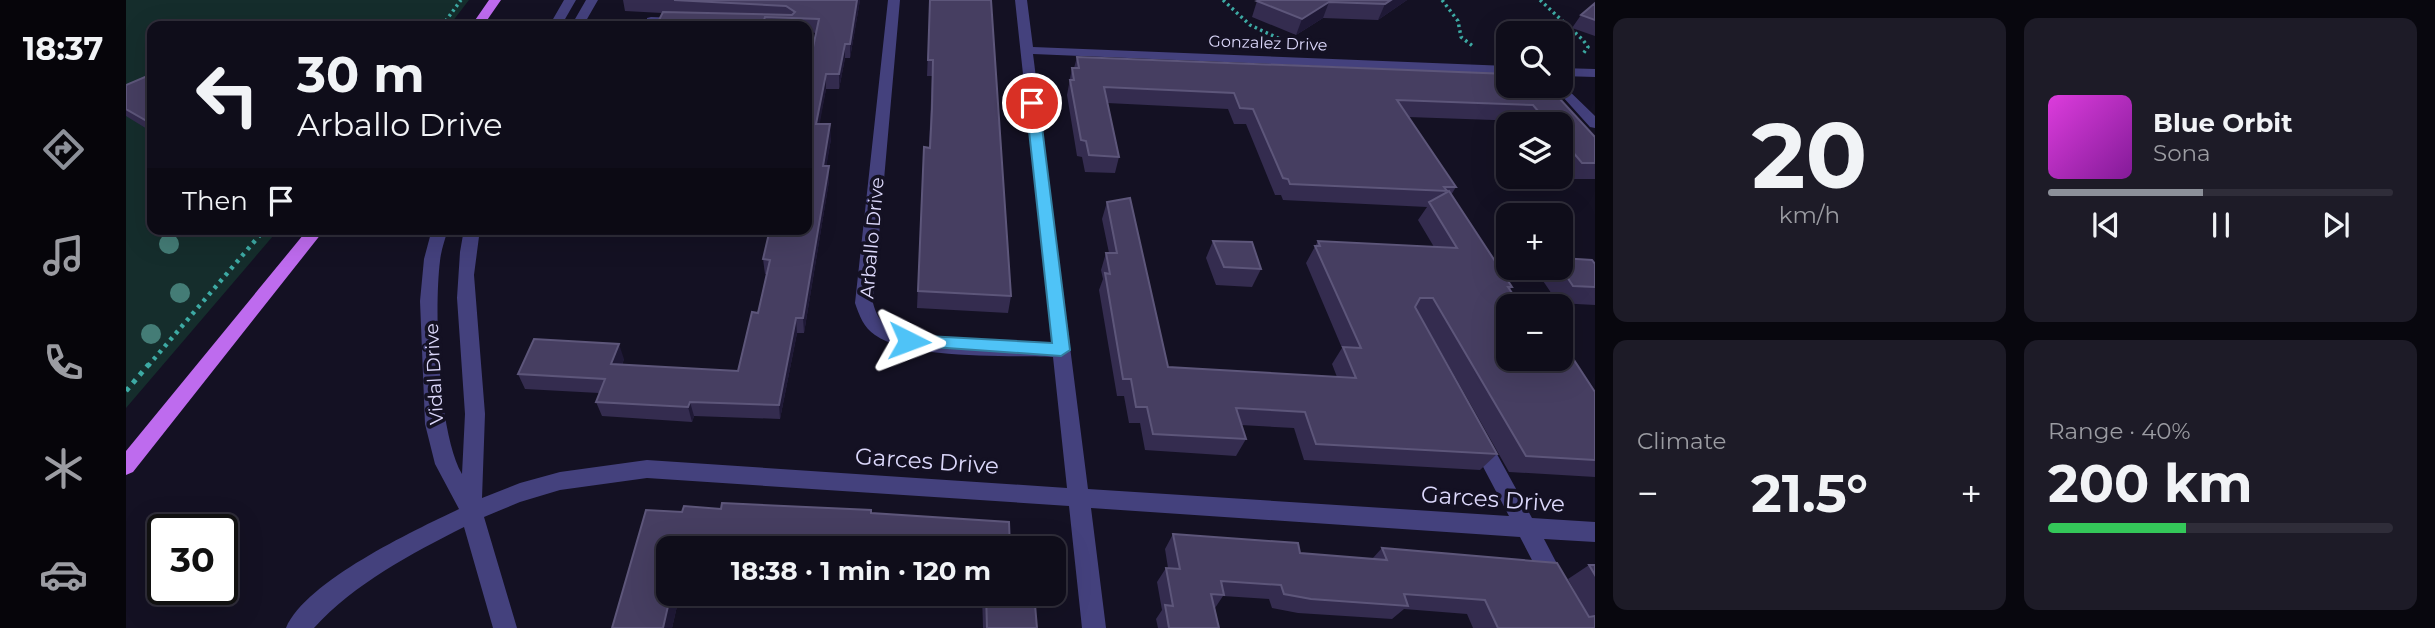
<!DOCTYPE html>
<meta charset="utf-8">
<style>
body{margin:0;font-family:Montserrat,sans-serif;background:#1d1b27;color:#f1f3f6;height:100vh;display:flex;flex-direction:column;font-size:26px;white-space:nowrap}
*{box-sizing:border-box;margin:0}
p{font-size:23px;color:#9b9ca2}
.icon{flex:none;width:38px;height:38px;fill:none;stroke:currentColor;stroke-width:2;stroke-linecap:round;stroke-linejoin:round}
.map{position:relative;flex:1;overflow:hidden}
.sheet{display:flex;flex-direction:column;gap:18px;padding:18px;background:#08070e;width:840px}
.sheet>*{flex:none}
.banner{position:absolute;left:21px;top:21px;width:665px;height:214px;border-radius:14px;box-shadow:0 7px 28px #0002,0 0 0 2px #2f2d39;background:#0f0d1a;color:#f1f3f6;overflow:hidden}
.fabs{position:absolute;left:1370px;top:21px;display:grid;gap:14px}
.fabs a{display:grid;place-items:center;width:77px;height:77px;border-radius:14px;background:#0f0d1a;box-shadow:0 7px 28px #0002,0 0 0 2px #2f2d39;font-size:35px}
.speed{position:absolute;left:21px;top:514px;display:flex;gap:14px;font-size:35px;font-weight:700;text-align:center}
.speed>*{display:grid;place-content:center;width:91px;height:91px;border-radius:50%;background:#0f0d1a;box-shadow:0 7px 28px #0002,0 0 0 2px #2f2d39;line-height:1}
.speed .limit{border:4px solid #111;border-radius:10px;background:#fff;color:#111}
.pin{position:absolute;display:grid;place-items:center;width:60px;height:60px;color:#fff;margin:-30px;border:4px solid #fff;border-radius:50%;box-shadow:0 2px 7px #0007}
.me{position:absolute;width:77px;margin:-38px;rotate:93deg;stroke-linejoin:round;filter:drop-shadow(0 0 5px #0008)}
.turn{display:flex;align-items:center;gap:24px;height:147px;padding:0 35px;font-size:32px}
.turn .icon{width:91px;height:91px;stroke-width:2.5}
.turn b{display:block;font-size:49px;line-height:60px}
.then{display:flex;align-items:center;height:66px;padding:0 35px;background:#0003;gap:14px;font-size:26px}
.big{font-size:52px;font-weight:700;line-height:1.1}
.sheet .card{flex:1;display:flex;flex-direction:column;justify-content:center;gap:10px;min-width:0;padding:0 24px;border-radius:14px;background:#1d1b27}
.sheet .dial{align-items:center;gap:0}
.dial b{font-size:91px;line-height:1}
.song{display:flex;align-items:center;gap:21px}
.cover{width:84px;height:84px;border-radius:10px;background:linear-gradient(135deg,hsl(300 70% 55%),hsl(290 70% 35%))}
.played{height:7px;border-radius:4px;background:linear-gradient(90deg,#8c9099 45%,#2f2d39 45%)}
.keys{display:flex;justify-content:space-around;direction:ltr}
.heat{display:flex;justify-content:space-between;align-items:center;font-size:38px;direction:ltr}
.charge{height:10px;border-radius:5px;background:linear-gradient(90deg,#34c759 40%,#2f2d39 0)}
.sheet .tiles{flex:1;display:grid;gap:18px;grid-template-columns:repeat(2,1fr)}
.trip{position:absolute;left:530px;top:536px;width:410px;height:70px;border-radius:14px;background:#0f0d1a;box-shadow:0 7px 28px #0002,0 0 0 2px #2f2d39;font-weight:700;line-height:70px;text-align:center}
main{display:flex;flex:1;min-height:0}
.dock{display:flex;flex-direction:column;width:126px;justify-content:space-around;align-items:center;background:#06050a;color:#9b9ca2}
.dock .icon{width:49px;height:49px}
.dock .active{color:#8c9099}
.dock b{font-size:32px;color:#f1f3f6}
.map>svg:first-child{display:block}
</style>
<main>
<nav class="dock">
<b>18:37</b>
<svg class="icon active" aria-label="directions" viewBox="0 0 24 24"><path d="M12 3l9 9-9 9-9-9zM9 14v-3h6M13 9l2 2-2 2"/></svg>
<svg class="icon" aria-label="music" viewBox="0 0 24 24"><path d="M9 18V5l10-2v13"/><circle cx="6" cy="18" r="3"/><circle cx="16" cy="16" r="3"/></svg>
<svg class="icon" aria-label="phone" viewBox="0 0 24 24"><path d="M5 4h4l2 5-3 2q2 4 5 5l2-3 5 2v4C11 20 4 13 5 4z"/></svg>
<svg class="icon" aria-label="climate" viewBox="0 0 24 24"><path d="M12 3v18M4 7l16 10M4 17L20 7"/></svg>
<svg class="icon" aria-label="car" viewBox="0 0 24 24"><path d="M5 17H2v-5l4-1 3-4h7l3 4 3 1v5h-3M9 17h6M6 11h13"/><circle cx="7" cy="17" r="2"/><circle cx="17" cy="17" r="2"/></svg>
</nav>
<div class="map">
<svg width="1469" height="628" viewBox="0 0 1469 628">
<rect width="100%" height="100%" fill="#141123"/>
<!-- green -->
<path fill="#152d2c" d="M0,0h343l-20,26h-297v203h127l-153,179z"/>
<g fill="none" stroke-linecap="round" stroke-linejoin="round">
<!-- path-far2 -->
<path stroke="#3daaa4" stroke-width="3.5" stroke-dasharray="2.5 3.5" stroke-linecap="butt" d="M1097,0l27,25 32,15
M1316,0l16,21 3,16 13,10
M1414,0l43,40 5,7 -5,7
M316,26l19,-26"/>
<!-- path-far1 -->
<path stroke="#3daaa4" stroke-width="4.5" stroke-dasharray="3.5 5" stroke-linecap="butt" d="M22,366l117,-137"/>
<!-- path -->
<path stroke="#3daaa4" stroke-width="5" stroke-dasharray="4.5 6" stroke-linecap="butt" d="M0,391l23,-27"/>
<!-- minor -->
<path fill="#44417d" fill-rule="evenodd" d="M438,0h12l-15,26h-12z
M460,0h12l-15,26h-12z
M762,0h12l-27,303c3,11 7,20 18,25 34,17 121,13 161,15l-37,-343h12l6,47 475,19v8l-475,-20 55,435 421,27 -39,-74 3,-6 7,-2 7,2 45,82 63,4v20l-51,-3 22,42 -3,8 -8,3 -8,-3 -27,-52 -429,-29 15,120h-24l-13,-122 -422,-28 -87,12 -40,12 -36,15 33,111h-24l-29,-101c-53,27 -109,56 -150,101h-28c20,-47 127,-97 173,-119l-24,-45 -10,-40 -5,-123 4,-42 8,-30h16c-3,11 -7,21 -8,32 -6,48 -2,172 22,213l3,-60 -8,-116 3,-46 4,-23h16l-6,46 11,139 -3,84 38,-15 40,-11 87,-12 420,28 -14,-131c-44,-2 -143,3 -178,-22 -11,-7 -16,-20 -20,-32z
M525,17l28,1 6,3 -6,3 -32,-2v-4z
M1435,68l34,1v8l-34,-1z
M1435,83l34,33v12l-5,-1 -37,-41h8z"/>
<!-- major -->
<path fill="#be6bee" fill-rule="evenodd" d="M363,0h12l-18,26h-12z
M182,229h17l-192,243 -7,3v-24z"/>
</g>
<!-- trees -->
<g fill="#447c76">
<circle cx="43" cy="244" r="10"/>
<circle cx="54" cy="293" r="10"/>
<circle cx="25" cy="334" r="10"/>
</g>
<!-- wall -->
<path fill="#342c4f" d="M497,0h237l-10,58h-5l-6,31h-13l-7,35 12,15 -5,27 3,15 -25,152h-7l-17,86 -86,-3 -2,6 -90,-6 -6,-14 3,-9 -74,-4 -7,-15 106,-15 -2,6 116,6 20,-58 9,-39h-2l-2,-15 53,-226 -9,-1v-6h-151l6,-13 -37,-2z
M804,0l81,296 -3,17 -91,-5 6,-144 6,-17 3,-71h-5z
M1281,0l-29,20 -55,-2 -27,17 -44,-18 5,-16z
M1469,3v33l-23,-8 9,-13z
M951,57l470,42 48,38v42h-25l-9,-11v-44h-36l-3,-3 -114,-4 48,70 -5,8 61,92 -2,3 -2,69 87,33v85l-86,-5 -89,-157 77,139 -17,16 -176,-10 -10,-32 -53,-3 5,14 -10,17 -91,-6 -5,-27h-11l-5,-27h-7l-18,-106 4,-11 -2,-9 5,-17h3l-7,-34 5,-17 61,165 169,10 -5,-13 10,-16 -36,-85 12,-22 116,6 -16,-27 9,-13 -144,-7 -2,-5h-6l-29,-71h-12l-6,-15 -121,-6 12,54 -4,16 -30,-1 -3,-15 -5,-1 -10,-61 5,-27h2z
M26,74v58l-26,-16v-31z
M1087,241l48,28 -9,18 -36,-2 -10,-27z
M1469,264v41l-37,-2 -19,-28 7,-7h15z
M595,509l150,4 139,35h-342l12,45 -8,35h-60l70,-116z
M1047,534l127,19 72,6 10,-11 204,64 -18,-33 21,-14h6v63h-122l-6,-14 -63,-5 -12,10 -94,-6 -26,-5 -3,-9 -46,-3 -8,12 4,20h-61l-2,-9 6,-9 -5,-28 9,-14h2l-3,-19z
M856,593h52l3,35h-54z"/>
<!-- shaded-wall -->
<path fill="#1f1936" d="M731,0h3l-10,58v-14z
M1265,0h16l-29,20 7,-16z
M1203,2l-6,16 -27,17 6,-16z
M719,44v14l-6,31v-15z
M700,74v15l-9,50 -1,-15z
M704,124l1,15 -7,42 -1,-15z
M703,166v15l-25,152 -1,-15z
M670,318l1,15 -17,86 -1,-14z
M493,344l5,15 -7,20 -6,-15z
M564,402l4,14 -2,6 -4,-15z
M545,593h9l-8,35h-9z"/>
<!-- building -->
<path fill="#463e61" stroke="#5d567a" stroke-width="2" d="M548,0h183l-7,44h-5l-6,30h-13l-10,50h14l-7,42h6l-26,152h-7l-17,87 -89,-3 -2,5 -92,-5 9,-23 -87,-5 16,-35 85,5 -8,20 127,7 14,-59 6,1 12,-53 -7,-1 7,-30h37v-158h1l11,-52 -54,-2 -3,9h-106l7,-14 129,3 3,-3 -9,-6z
M804,0h61l20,296 -93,-5 6,-144 6,1 2,-39 1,-49h-5z
M1134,0h131l-6,4 -56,-2 -27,17 -45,-18z
M1469,3v17l-14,-5z
M951,57l431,17v12h27l12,13h13l35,38v26h-13l-21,-25v-14h-12l-16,-19 -136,-5 59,87h-12l3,4 -157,-7 -2,-5 -5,-1 -30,-69 -13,-1 -6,-15 -130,-6 15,70 -30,-2 -3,-14 -5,-1 -11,-60h4l-2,-12h7z
M26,74v50l-26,-15v-24z
M1323,191l63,96h-4l13,19h-13v53h47l19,1 21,32v68l-69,-4 -93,-158h-13l-5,9 82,147 -181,-10 -11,-32 -69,-4 10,31 -93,-5 -6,-27h-11l-5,-28h-8l-18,-106 5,1 -4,-21h11l-10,-51 23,-4 38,169 188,11 -13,-31 18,1 -46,-102h5l-2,-5 139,7 -28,-46z
M1087,241l39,1 9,27 -37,-2z
M1435,258l31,2 3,4v23l-22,-1 -12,-18z
M596,503l149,7v3l138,9 1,26h-239l-73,-5 -1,5h-29v45h3l-8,35h-51l34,-118 36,2 2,-6 37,3z
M1047,534l125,9 2,10 87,7 -5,-12 175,15 32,54 6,-1v12h-97l-13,-28 -81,-6 4,12 -97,-7 -27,-5 -3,-9 -60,-4 3,14 -13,-1 8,34h-50l-4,-23 8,1 -7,-38 14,1z
M1463,565h6v10z
M860,593h48l3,35h-50z"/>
<!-- route -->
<path fill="#4fc3f7" stroke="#337fa1" stroke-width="2" d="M906,99l7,4 31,247 -9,6 -157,-11 -3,-4 8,-6 143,8 -26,-240z"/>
<g text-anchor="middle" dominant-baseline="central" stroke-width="7" stroke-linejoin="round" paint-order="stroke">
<!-- far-street labels -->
<g font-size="16" fill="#dcd8fb" stroke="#141123">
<text transform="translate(1142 43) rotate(2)">Gonzalez Drive</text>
</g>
<!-- street labels -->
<g font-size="19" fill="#dcd8fb" stroke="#141123">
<text transform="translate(746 238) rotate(-85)">Arballo Drive</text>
<text transform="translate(308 374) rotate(-93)">Vidal Drive</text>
</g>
<!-- near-street labels -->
<g font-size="23" fill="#dcd8fb" stroke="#141123">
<text transform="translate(801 461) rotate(4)">Garces Drive</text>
<text transform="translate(1367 499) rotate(4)">Garces Drive</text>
</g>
</g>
</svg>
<div class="fabs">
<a><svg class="icon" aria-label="search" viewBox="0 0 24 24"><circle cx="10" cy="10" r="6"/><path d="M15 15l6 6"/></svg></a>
<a><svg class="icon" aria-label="layers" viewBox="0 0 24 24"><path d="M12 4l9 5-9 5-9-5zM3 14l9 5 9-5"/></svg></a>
<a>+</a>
<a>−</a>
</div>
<div class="speed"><div class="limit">30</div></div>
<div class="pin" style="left:906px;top:103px;background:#d93025"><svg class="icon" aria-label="arrive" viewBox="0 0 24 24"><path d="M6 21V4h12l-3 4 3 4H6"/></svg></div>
<svg class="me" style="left:783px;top:341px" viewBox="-20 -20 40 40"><path d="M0-17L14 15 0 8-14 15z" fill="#4fc3f7" stroke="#fff" stroke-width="4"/></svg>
<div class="trip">18:38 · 1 min · 120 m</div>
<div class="banner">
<div class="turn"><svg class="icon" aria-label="left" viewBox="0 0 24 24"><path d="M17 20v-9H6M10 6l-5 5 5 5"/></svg><div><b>30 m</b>Arballo Drive</div></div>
<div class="then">Then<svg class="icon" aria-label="arrive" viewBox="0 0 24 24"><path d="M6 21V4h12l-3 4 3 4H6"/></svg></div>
</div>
</div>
<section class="sheet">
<div class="tiles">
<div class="card dial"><b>20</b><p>km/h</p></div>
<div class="card">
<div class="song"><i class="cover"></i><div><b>Blue Orbit</b><p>Sona</p></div></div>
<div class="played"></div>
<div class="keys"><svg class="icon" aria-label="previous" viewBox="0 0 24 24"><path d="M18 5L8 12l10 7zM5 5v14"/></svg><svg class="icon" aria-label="pause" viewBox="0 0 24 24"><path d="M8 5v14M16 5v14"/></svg><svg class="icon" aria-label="next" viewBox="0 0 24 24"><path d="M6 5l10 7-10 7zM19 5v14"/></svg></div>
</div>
<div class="card"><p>Climate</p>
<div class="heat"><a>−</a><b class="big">21.5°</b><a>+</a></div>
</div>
<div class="card"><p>Range · 40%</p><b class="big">200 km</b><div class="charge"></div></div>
</div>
</section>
</main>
